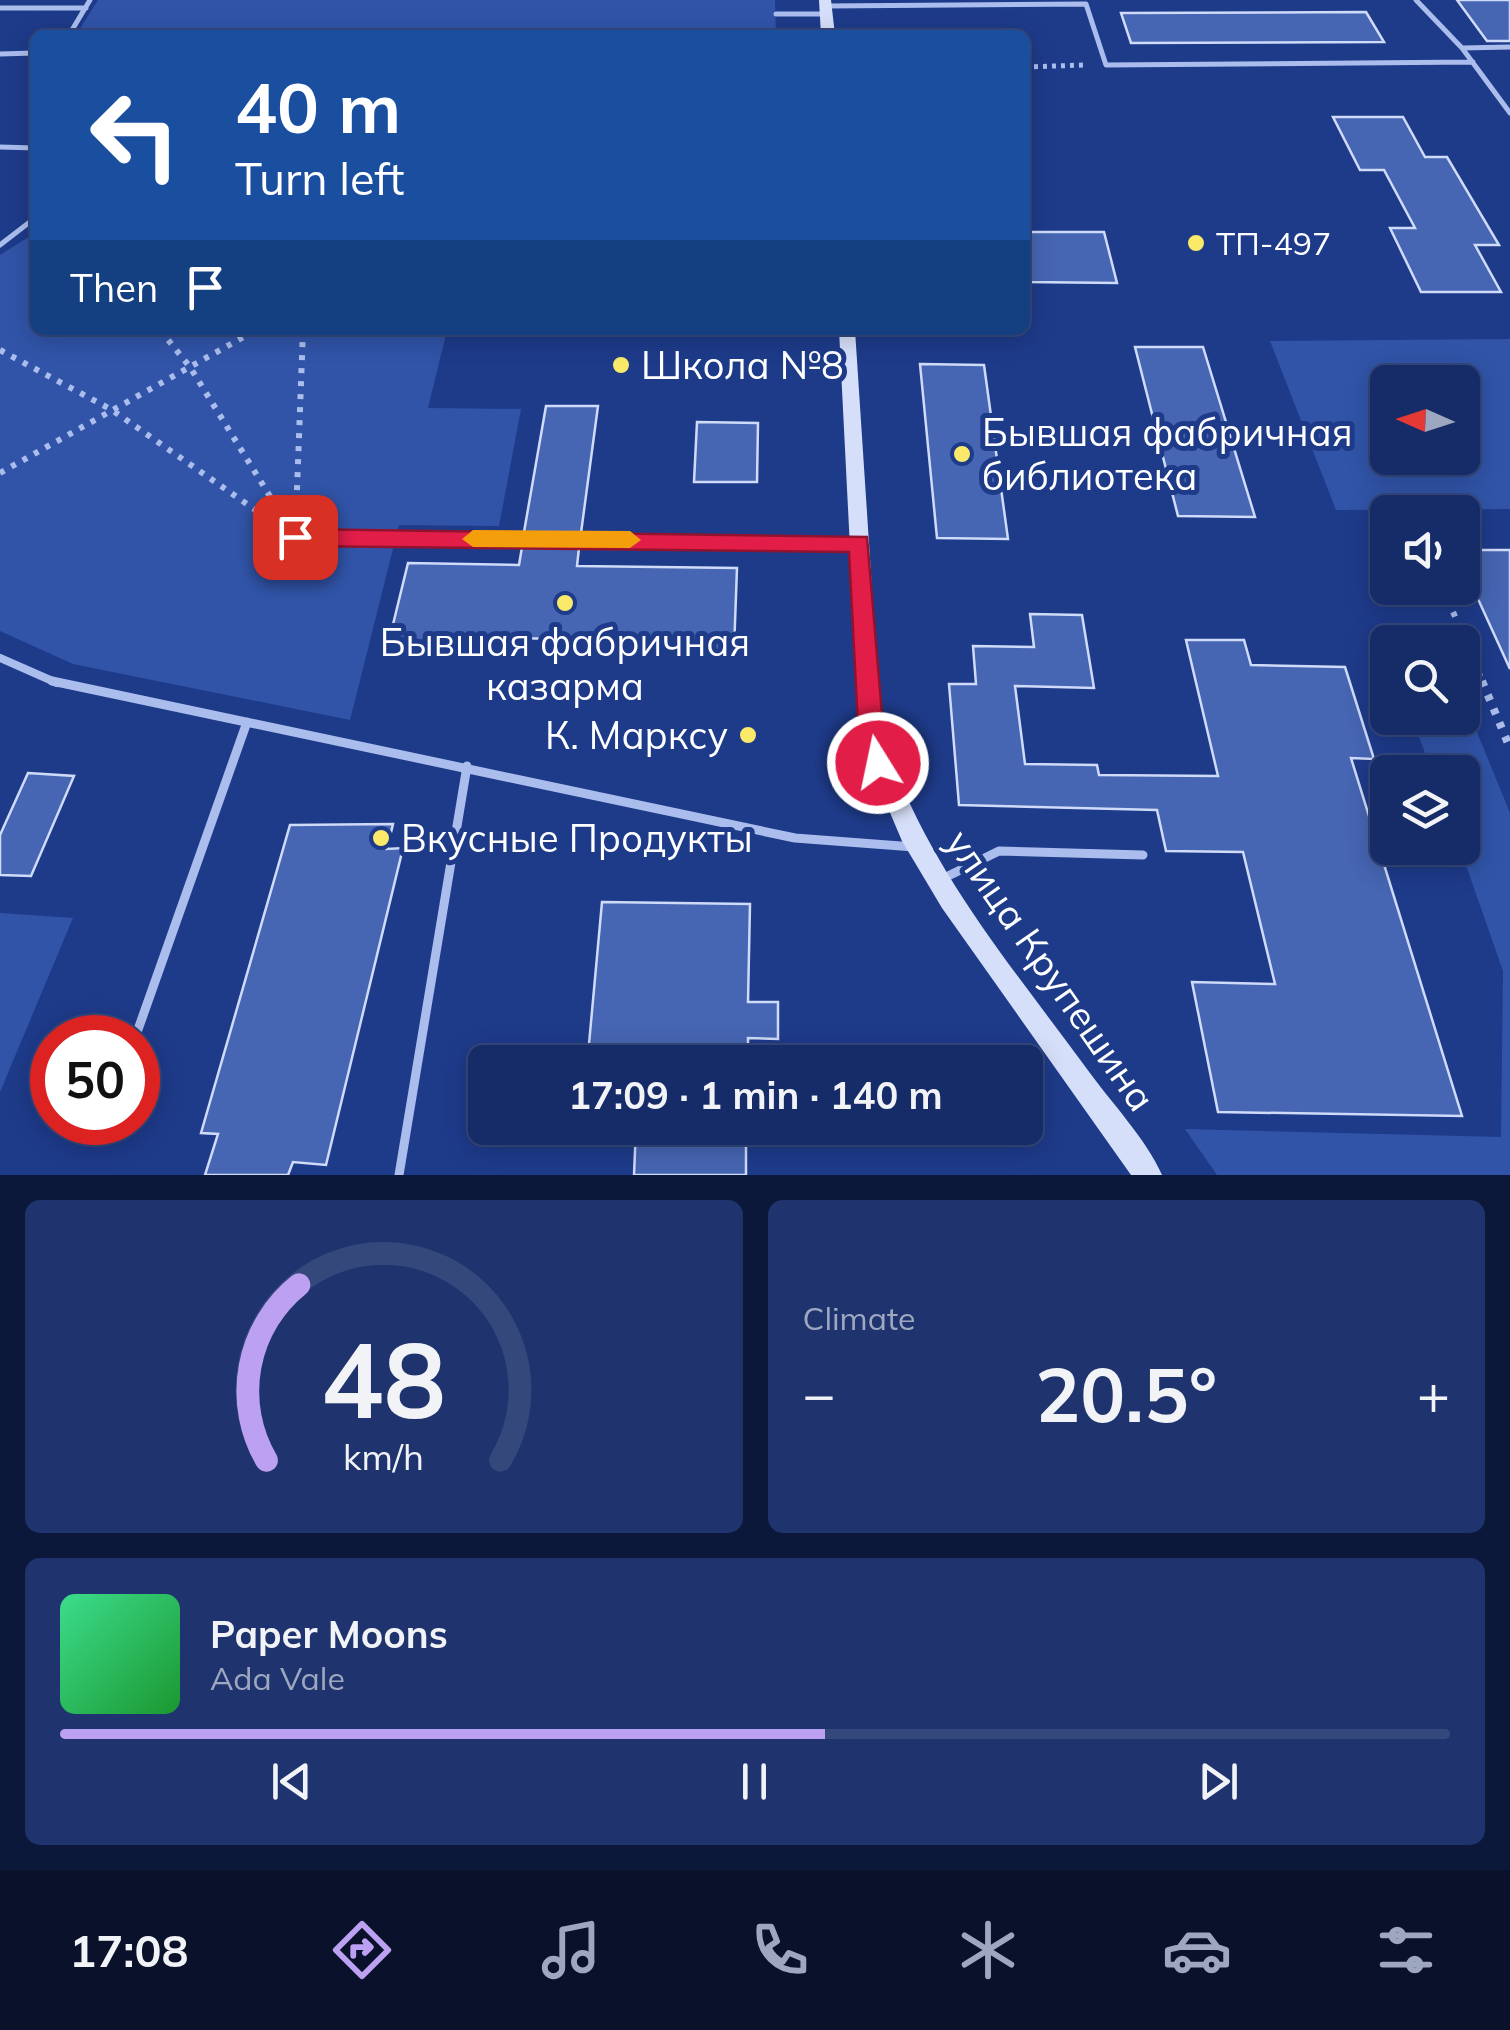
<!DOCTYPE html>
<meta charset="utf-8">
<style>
body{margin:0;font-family:Mulish,sans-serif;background:#1f346e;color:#f1f3f6;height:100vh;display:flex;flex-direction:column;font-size:38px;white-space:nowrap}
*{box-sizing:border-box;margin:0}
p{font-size:32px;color:#9ea7c0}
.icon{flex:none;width:55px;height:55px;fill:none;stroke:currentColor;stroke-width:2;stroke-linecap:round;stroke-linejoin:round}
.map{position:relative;height:1175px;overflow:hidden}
.details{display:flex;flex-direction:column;gap:25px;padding:25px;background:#0c1839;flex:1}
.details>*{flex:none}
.top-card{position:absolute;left:30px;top:30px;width:1000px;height:305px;border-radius:15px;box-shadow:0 5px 25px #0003,0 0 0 2px #35487c;background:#1a4fa0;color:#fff;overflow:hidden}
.needle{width:65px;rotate:273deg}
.buttons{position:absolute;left:1370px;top:365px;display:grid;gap:20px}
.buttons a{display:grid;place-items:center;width:110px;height:110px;border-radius:15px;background:#162c68;box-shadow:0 5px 25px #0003,0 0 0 2px #35487c;font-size:50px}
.speed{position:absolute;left:30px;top:1015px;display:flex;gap:20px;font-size:50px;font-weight:700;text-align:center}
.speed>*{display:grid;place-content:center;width:130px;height:130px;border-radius:50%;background:#162c68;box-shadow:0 5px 25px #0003,0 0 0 2px #35487c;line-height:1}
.speed .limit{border:15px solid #d22;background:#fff;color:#111}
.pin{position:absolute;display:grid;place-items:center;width:85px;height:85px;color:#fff;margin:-42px;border-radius:20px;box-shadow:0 5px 15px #0006}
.me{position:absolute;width:110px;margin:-55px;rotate:350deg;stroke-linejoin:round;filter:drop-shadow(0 0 8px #0008)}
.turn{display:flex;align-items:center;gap:35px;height:210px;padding:0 40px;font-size:45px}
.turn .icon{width:130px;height:130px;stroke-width:2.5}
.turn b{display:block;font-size:70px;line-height:85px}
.then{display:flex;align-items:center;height:95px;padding:0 40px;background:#0003;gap:20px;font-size:38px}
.big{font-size:75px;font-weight:700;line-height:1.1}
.details .card{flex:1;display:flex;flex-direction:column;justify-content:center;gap:15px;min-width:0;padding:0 35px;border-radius:15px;background:#1f346e}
.details .dial{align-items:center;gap:0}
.dial svg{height:260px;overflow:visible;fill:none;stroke:#35487c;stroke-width:7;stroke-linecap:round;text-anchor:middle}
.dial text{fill:#f1f3f6;stroke:none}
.song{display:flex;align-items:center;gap:30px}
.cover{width:120px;height:120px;border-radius:15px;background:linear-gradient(135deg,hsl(150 70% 55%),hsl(130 70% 35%))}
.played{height:10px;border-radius:5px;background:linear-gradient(90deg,#bca0f2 55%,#35487c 55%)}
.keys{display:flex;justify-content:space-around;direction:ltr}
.heat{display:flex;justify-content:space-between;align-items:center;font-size:55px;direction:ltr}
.details .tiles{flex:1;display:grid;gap:25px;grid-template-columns:1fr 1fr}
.card:last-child{grid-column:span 2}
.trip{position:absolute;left:468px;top:1045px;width:575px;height:100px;border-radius:15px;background:#162c68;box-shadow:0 5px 25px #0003,0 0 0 2px #35487c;font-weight:700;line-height:100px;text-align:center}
.menu{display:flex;height:160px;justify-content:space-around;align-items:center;background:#09122a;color:#9ea7c0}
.menu .icon{width:70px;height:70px}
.menu .on{color:#bca0f2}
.menu b{font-size:45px;color:#f1f3f6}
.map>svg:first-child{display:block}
</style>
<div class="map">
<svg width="1510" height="1175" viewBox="0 0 1510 1175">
<rect width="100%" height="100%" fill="#1e3b8a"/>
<!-- green -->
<path fill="#3154a8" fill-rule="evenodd" d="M98,0h677l1,35h-700z
M35,233v97h412l-19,78 93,1 -22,117 -100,-1 -49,195 -277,-56 -73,-33v-376z
M1510,339v170l-174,1 -66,-169zM1462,382v76h-74v-76z
M1463,698l47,115v362h-293l-32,-46 316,8 2,-166 -43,-123 2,-76h-30l-20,-54h50z
M0,913l73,5 -73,174z"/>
<!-- building -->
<path fill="#4665b2" stroke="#cfdbf9" stroke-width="2.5" d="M1457,0h53v41h-23z
M1366,12l18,30 -253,1 -10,-30z
M1333,117h70l22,40h22l52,88h-24l26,47h-80l-31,-64h25l-31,-58h-24z
M1025,232h79l13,51 -92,-1z
M1135,347h68l52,170 -77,-1z
M920,364l64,1 24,174 -71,-1z
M546,406h52l-17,127 -57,-1z
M697,422l61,1 -1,59h-63z
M522,547l57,1 -2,18 160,2 -3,82 -63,-1 1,-8 -226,-4 -2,9 -56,-1 20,-82 111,2z
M1462,550h48v119l-48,-105z
M1030,614l52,1 12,73 -79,-2 10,78 72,1 2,10 119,1 -32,-136h58l7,25 94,2 29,92 -23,-1 111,358 -244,-4 -26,-130 83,2 -32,-132 -77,-1 -9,-41 -198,-5 -10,-121h27l-3,-38 61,1z
M28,773l46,3 -43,100 -31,-1v-40z
M393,824l-6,25 16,-1 -77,317 -33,-3 -5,13h-83l13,-41 -17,-1 89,-308z
M602,902l148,2 -2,98h30v37l-30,-1v24h-108l1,-17 -52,-1z
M636,1128h110v47h-112z"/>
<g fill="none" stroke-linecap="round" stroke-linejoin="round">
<!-- path-far2 -->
<path stroke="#aabdec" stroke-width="5" stroke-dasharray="4 5" stroke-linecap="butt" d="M1025,67l60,-2"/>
<!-- path-far1 -->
<path stroke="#aabdec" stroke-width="6" stroke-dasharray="5 8" stroke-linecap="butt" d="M160,330l30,37 94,152
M0,350l112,60 165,115
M0,473l256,-143
M296,516l7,-186
M1443,588l40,95"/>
<!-- path -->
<path stroke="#aabdec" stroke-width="8" stroke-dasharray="6 9" stroke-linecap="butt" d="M1482,681l28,67"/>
<!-- service-far2 -->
<path stroke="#aabdec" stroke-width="5" d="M1416,0l46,48 48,65
M826,6l260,-2 20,61 367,-3
M0,8h86
M776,14h50
M69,35l21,-35
M1462,48l48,-1
M0,54l35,-1
M0,147l35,1
M0,245l35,-27"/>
<!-- service-far1 -->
<path stroke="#aabdec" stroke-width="8" d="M295,537l564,6
M0,658l57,25"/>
<!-- service -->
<path stroke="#aabdec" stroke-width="9" d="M52,681l743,157 119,9
M944,878l55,-27 144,4
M135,1038l112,-316
M399,1175l68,-409"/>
<!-- secondary -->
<path fill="#d6dff9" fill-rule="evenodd" d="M819,0h12l4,35h-14z
M839,330h16l26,396c37,131 127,235 206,343 23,32 60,71 75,106h-31l-189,-267 -40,-67 -33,-78 -10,-37z"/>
</g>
<!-- route -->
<path fill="#e11d48" stroke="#92132f" stroke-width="2.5" d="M295,529l572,8 16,189 8,37 -4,8 -9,3 -8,-3 -12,-45 -9,-174 -554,-6 -11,-9z"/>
<!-- slow -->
<path fill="#f59e0b" d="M473,530l157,1 11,9 -11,8 -157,-1 -11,-8z"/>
<!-- markers -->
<g fill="#fbe969" stroke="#1e3b8a" stroke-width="4">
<circle cx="1196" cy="243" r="10"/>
<circle cx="621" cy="365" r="10"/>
<circle cx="962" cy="454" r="10"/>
<circle cx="565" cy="603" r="10"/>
<circle cx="748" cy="735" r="10"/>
<circle cx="381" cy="838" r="10"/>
</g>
<g text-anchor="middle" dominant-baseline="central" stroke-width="10" stroke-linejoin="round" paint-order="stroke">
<!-- far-poi labels -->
<g font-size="32" fill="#fff" stroke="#1e3b8a" text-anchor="start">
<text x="1216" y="243">ТП-497</text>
</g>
<!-- poi labels -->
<g font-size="38" fill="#fff" stroke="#1e3b8a" text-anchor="start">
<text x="641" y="365">Школа №8</text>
<text x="982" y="432">Бывшая фабричная<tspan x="982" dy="44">библиотека</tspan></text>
<text x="565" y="642" text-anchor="middle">Бывшая фабричная<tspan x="565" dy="44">казарма</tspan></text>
<text x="728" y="735" text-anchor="end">К. Марксу</text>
<text x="401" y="838">Вкусные Продукты</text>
</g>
<!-- street labels -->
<g font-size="38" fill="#fff" stroke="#1e3b8a">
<text transform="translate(1051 970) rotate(55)">улица Крупешина</text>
</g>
</g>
</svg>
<div class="buttons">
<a><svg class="needle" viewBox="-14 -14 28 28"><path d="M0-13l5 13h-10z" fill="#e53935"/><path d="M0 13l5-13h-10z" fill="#9ea7c0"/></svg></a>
<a><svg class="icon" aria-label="sound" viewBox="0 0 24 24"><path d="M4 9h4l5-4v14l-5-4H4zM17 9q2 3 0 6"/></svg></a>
<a><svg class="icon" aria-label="search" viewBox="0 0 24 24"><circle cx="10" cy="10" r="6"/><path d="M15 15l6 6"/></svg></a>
<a><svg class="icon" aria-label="layers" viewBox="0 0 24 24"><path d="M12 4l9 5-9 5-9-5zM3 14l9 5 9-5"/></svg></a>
</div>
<div class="speed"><div class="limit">50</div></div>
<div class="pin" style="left:295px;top:537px;background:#d93025"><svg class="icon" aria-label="arrive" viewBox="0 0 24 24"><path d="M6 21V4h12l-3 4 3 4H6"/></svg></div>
<svg class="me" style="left:878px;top:763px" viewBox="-20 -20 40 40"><circle r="17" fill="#e11d48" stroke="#fff" stroke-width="3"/><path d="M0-11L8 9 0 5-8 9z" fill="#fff"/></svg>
<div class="trip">17:09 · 1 min · 140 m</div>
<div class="top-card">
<div class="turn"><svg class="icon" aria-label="left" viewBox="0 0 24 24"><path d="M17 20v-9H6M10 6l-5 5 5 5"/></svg><div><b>40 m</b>Turn left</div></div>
<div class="then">Then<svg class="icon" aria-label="arrive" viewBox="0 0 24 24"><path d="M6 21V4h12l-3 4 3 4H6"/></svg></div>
</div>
</div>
<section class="details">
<div class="tiles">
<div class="card dial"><svg viewBox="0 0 100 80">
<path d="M14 69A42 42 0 1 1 86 69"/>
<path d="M14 69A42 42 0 0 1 24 15" stroke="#bca0f2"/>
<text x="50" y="56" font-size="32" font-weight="700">48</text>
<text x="50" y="72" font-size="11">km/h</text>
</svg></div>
<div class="card"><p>Climate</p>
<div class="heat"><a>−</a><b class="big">20.5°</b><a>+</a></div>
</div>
<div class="card">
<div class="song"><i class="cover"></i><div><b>Paper Moons</b><p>Ada Vale</p></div></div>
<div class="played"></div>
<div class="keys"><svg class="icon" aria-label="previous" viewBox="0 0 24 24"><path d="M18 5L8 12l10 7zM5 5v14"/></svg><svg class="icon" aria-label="pause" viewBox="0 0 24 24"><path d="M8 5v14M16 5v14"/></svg><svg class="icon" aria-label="next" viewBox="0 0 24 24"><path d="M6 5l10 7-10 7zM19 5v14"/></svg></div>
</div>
</div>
</section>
<nav class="menu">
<b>17:08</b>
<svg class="icon on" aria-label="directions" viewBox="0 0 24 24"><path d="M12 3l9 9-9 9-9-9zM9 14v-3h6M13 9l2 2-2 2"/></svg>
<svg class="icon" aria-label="music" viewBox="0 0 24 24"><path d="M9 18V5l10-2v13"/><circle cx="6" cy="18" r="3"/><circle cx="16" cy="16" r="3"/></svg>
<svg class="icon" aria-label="phone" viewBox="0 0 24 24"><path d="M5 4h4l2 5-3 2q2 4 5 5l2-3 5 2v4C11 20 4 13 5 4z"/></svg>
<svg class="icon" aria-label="climate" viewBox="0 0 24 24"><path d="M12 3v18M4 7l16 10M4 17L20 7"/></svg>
<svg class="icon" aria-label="car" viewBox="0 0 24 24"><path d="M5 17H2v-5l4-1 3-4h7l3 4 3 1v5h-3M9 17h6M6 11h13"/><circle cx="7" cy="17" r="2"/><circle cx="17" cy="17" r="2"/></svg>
<svg class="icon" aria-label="filters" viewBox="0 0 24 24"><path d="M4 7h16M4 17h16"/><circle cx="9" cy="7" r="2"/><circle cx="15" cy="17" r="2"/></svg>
</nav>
